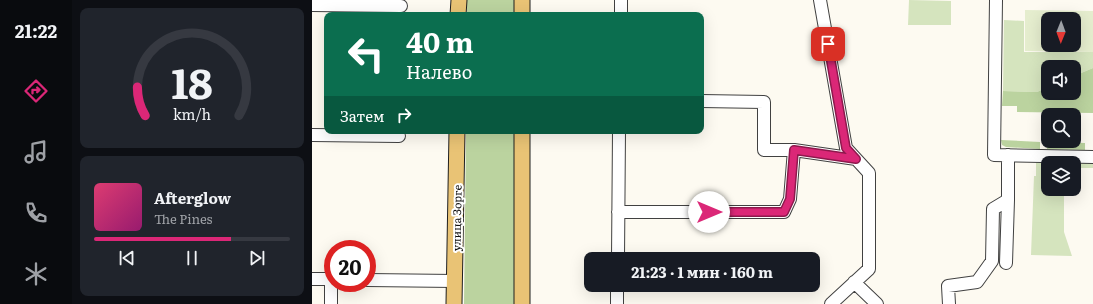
<!DOCTYPE html>
<html lang="ru">
<meta charset="utf-8">
<style>
body{margin:0;font-family:Literata,serif;background:#20242c;color:#f1f3f6;height:100vh;display:flex;flex-direction:column;font-size:15px;white-space:nowrap}
*{box-sizing:border-box;margin:0}
p{font-size:13px;color:#9ea1a6}
.icon{flex:none;width:22px;height:22px;fill:none;stroke:currentColor;stroke-width:2;stroke-linecap:round;stroke-linejoin:round}
.map{position:relative;flex:1;overflow:hidden}
.drawer{display:flex;flex-direction:column;gap:8px;padding:8px;background:#0d0f14;width:240px}
.drawer>*{flex:none}
.hud{position:absolute;left:12px;top:12px;width:380px;height:122px;border-radius:8px;box-shadow:0 4px 16px #0002;background:#0b6e4f;color:#fff;overflow:hidden}
.needle{width:26px;rotate:181deg}
.fabs{position:absolute;left:729px;top:12px;display:grid;gap:8px}
.fabs a{display:grid;place-items:center;width:40px;height:40px;border-radius:8px;background:#171b24;box-shadow:0 4px 16px #0002;font-size:20px}
.speed{position:absolute;left:12px;top:240px;display:flex;gap:8px;font-size:20px;font-weight:700;text-align:center}
.speed>*{display:grid;place-content:center;width:52px;height:52px;border-radius:50%;background:#171b24;box-shadow:0 4px 16px #0002;line-height:1}
.speed .limit{border:6px solid #d22;background:#fff;color:#111}
.pin{position:absolute;display:grid;place-items:center;width:34px;height:34px;color:#fff;margin:-17px;border-radius:8px;box-shadow:0 2px 6px #0006}
.me{position:absolute;width:44px;margin:-22px;rotate:90deg;stroke-linejoin:round;filter:drop-shadow(0 0 3px #0008)}
.turn{display:flex;align-items:center;gap:14px;height:84px;padding:0 16px;font-size:18px}
.turn .icon{width:52px;height:52px;stroke-width:2.5}
.turn b{display:block;font-size:28px;line-height:34px}
.then{display:flex;align-items:center;height:38px;padding:0 16px;background:#0003;gap:8px;font-size:15px}
.drawer .tile{flex:1;display:flex;flex-direction:column;justify-content:center;gap:6px;min-width:0;padding:0 14px;border-radius:8px;background:#20242c}
.drawer .dial{align-items:center;gap:0}
.dial svg{height:104px;overflow:visible;fill:none;stroke:#363941;stroke-width:7;stroke-linecap:round;text-anchor:middle}
.dial text{fill:#f1f3f6;stroke:none}
.song{display:flex;align-items:center;gap:12px}
.cover{width:48px;height:48px;border-radius:6px;background:linear-gradient(135deg,hsl(340 70% 55%),hsl(320 70% 35%))}
.played{height:4px;border-radius:2px;background:linear-gradient(90deg,#db2777 70%,#363941 70%)}
.keys{display:flex;justify-content:space-around;direction:ltr}
.trip{position:absolute;left:272px;top:252px;width:236px;height:40px;border-radius:8px;background:#171b24;box-shadow:0 4px 16px #0002;font-weight:700;line-height:40px;text-align:center}
main{display:flex;flex:1;min-height:0}
.tabs{display:flex;flex-direction:column;width:72px;justify-content:space-around;align-items:center;background:#090b0e;color:#9ea1a6}
.tabs .icon{width:28px;height:28px}
.tabs .on{color:#db2777}
.tabs b{font-size:18px;color:#f1f3f6}
.map>svg:first-child{display:block}
</style>
<main>
<nav class="tabs">
<b>21:22</b>
<svg class="icon on" aria-label="directions" viewBox="0 0 24 24"><path d="M12 3l9 9-9 9-9-9zM9 14v-3h6M13 9l2 2-2 2"/></svg>
<svg class="icon" aria-label="music" viewBox="0 0 24 24"><path d="M9 18V5l10-2v13"/><circle cx="6" cy="18" r="3"/><circle cx="16" cy="16" r="3"/></svg>
<svg class="icon" aria-label="phone" viewBox="0 0 24 24"><path d="M5 4h4l2 5-3 2q2 4 5 5l2-3 5 2v4C11 20 4 13 5 4z"/></svg>
<svg class="icon" aria-label="climate" viewBox="0 0 24 24"><path d="M12 3v18M4 7l16 10M4 17L20 7"/></svg>
</nav>
<section class="drawer">
<div class="tile dial"><svg viewBox="0 0 100 80">
<path d="M14 69A42 42 0 1 1 86 69"/>
<path d="M14 69A42 42 0 0 1 8 47" stroke="#db2777"/>
<text x="50" y="56" font-size="32" font-weight="700">18</text>
<text x="50" y="72" font-size="11">km/h</text>
</svg></div>
<div class="tile">
<div class="song"><i class="cover"></i><div><b>Afterglow</b><p>The Pines</p></div></div>
<div class="played"></div>
<div class="keys"><svg class="icon" aria-label="previous" viewBox="0 0 24 24"><path d="M18 5L8 12l10 7zM5 5v14"/></svg><svg class="icon" aria-label="pause" viewBox="0 0 24 24"><path d="M8 5v14M16 5v14"/></svg><svg class="icon" aria-label="next" viewBox="0 0 24 24"><path d="M6 5l10 7-10 7zM19 5v14"/></svg></div>
</div>
</section>
<div class="map">
<svg width="781" height="304" viewBox="0 0 781 304">
<rect width="100%" height="100%" fill="#fdfaf1"/>
<!-- green -->
<path fill="#d5e4be" d="M597,0l42,1v24h-43z
M692,20l20,1v31h69v16l-19,8v-9h-26v20l-11,5 -34,-1z
M724,161h57v7h-19v-5h-26v26h16v43l8,24 -41,-1 3,-79h2z"/>
<!-- forest -->
<path fill="#bbd39f" d="M155,0h48v15h-48z
M781,68v45l-76,-1v-6h-15l1,-15 34,1 11,-5v6h26v-17z
M154,131h49l1,173h-52z
M689,140l39,2v7l-34,-2 -4,-2z
M735,142l38,1v7l-38,-1z"/>
<!-- pitch -->
<path fill="#e5edce" fill-rule="evenodd" d="M713,10l68,1v41l-68,-1zM736,19h26v26h-26z"/>
<g fill="none" stroke-linecap="round" stroke-linejoin="round">
<defs>
<path id="minor" d="M508,0l26,148 23,25v96l-38,35
M684,0l-2,155 99,2
M0,5l89,1
M309,15v-15
M389,101l63,1v48h30
M0,135l87,1
M306,212h166l6,-13 4,-49 62,9
M306,259l1,-128
M694,263l2,-63
M0,279h19
M55,280l88,1
M542,282l23,22
M19,304v-25h2
M305,304v-19
M637,304l-1,-18 29,-4 15,-21 1,-52 15,-9v-45"/>
<path id="major" d="M146,15l1,-15
M210,15v-15
M210,131v173
M142,304l3,-173"/>
</defs>
<!-- minor casing -->
<use href="#minor" stroke="#414141" stroke-width="14"/>
<!-- major casing -->
<use href="#major" stroke="#1f1f1f" stroke-width="17"/>
<!-- minor -->
<use href="#minor" stroke="#fff" stroke-width="12"/>
<!-- major -->
<use href="#major" stroke="#e9c375" stroke-width="15"/>
</g>
<g fill="none" stroke-linecap="round" stroke-linejoin="round">
<defs>
<path id="route" d="M397,212h75l6,-13 4,-49 62,9 -10,-11 -18,-104"/>
</defs>
<!-- route casing -->
<use href="#route" stroke="#8e194d" stroke-width="10"/>
<!-- route -->
<use href="#route" stroke="#db2777" stroke-width="7"/>
</g>
<g text-anchor="middle" dominant-baseline="central" stroke-width="4" stroke-linejoin="round" paint-order="stroke">
<!-- street labels -->
<g font-size="11" fill="#0e0e0e" stroke="#fff">
<text transform="translate(144 218) rotate(-89)">улица Зорге</text>
</g>
</g>
</svg>
<div class="fabs">
<a><svg class="needle" viewBox="-14 -14 28 28"><path d="M0-13l5 13h-10z" fill="#e53935"/><path d="M0 13l5-13h-10z" fill="#9ea1a6"/></svg></a>
<a><svg class="icon" aria-label="sound" viewBox="0 0 24 24"><path d="M4 9h4l5-4v14l-5-4H4zM17 9q2 3 0 6"/></svg></a>
<a><svg class="icon" aria-label="search" viewBox="0 0 24 24"><circle cx="10" cy="10" r="6"/><path d="M15 15l6 6"/></svg></a>
<a><svg class="icon" aria-label="layers" viewBox="0 0 24 24"><path d="M12 4l9 5-9 5-9-5zM3 14l9 5 9-5"/></svg></a>
</div>
<div class="speed"><div class="limit">20</div></div>
<div class="pin" style="left:516px;top:44px;background:#d93025"><svg class="icon" aria-label="arrive" viewBox="0 0 24 24"><path d="M6 21V4h12l-3 4 3 4H6"/></svg></div>
<svg class="me" style="left:397px;top:212px" viewBox="-20 -20 40 40"><circle r="19" fill="#fff"/><path d="M0-13L10 11 0 6-10 11z" fill="#db2777"/></svg>
<div class="trip">21:23 · 1 мин · 160 m</div>
<div class="hud">
<div class="turn"><svg class="icon" aria-label="left" viewBox="0 0 24 24"><path d="M17 20v-9H6M10 6l-5 5 5 5"/></svg><div><b>40 m</b>Налево</div></div>
<div class="then">Затем<svg class="icon" aria-label="right" viewBox="0 0 24 24"><path d="M7 20v-9h11M14 6l5 5-5 5"/></svg></div>
</div>
</div>
</main>
